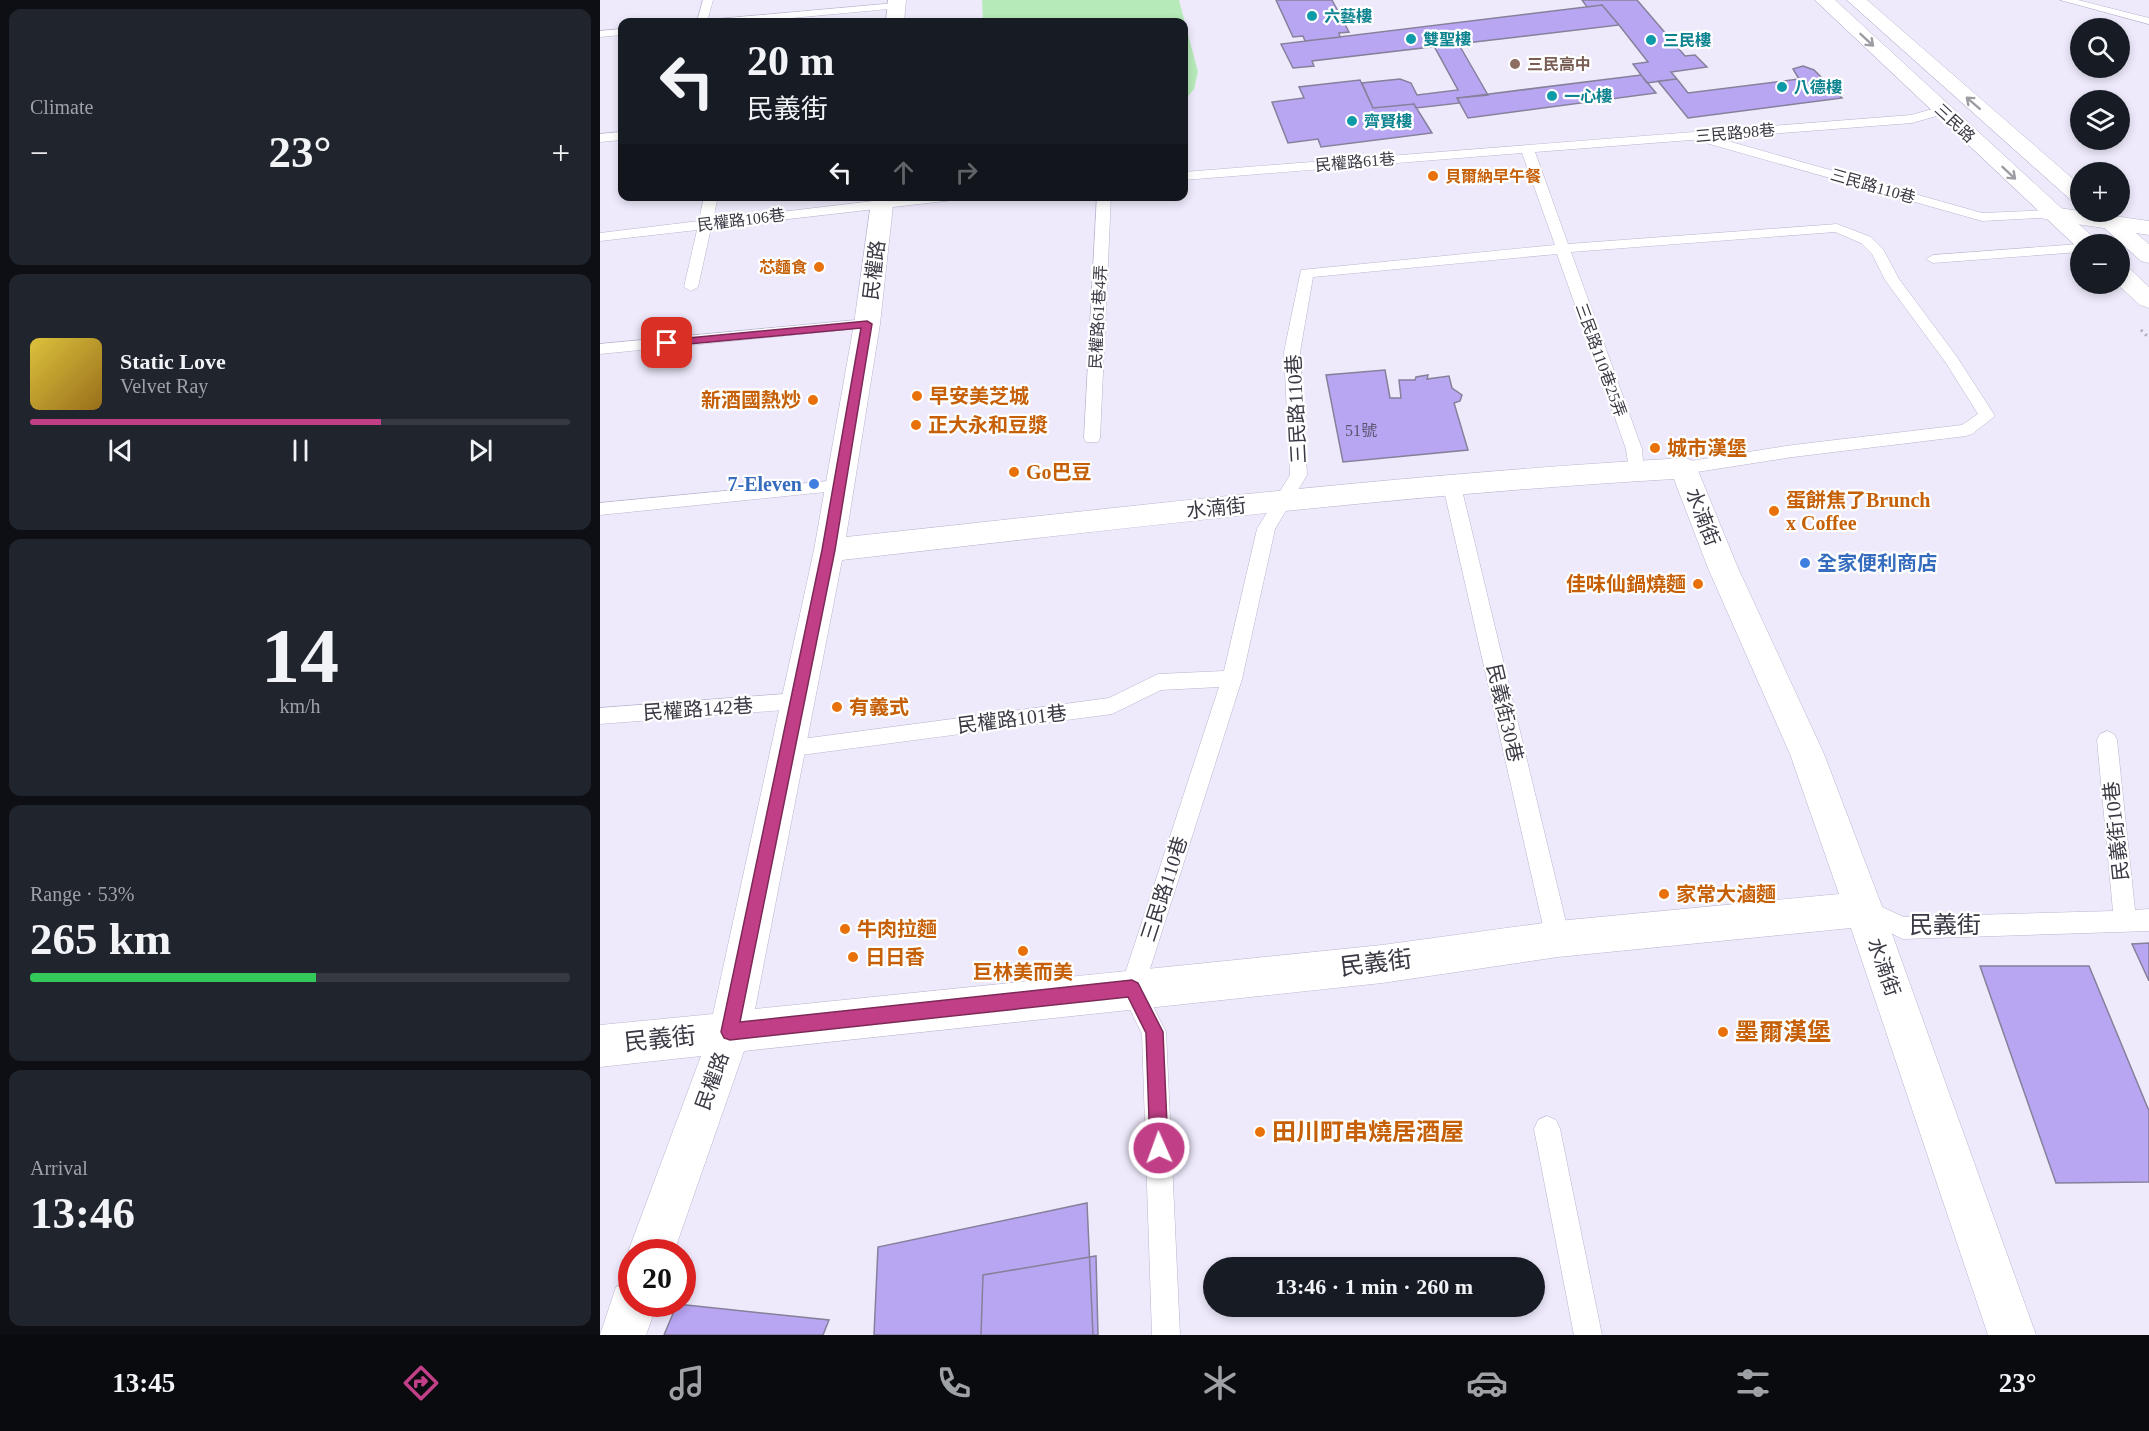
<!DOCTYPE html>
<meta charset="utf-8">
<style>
body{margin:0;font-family:"Times New Roman","Noto Sans TC",serif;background:#20242c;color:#f1f3f6;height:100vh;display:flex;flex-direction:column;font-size:22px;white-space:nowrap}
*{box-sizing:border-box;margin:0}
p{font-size:20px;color:#9ea1a6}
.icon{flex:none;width:33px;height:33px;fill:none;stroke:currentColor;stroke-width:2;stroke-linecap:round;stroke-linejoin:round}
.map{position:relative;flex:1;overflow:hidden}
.details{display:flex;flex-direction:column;gap:9px;padding:9px;background:#0d0f14;width:600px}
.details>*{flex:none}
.guide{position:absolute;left:18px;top:18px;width:570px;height:183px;border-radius:12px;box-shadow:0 3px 9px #0003;background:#171b24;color:#f1f3f6;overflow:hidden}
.buttons{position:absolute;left:1470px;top:18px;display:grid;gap:12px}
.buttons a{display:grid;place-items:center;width:60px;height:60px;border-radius:50%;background:#171b24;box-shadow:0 3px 9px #0003;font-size:30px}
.speed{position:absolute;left:18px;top:1239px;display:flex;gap:12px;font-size:30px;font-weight:700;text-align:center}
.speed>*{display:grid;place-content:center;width:78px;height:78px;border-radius:50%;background:#171b24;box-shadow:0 3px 9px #0003;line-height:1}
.speed .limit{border:9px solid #d22;background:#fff;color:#111}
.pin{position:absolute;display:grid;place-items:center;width:51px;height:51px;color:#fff;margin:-26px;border-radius:12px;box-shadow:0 3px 9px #0006}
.me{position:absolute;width:66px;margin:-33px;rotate:358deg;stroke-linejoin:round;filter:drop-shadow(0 0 4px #0008)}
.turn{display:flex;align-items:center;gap:21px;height:126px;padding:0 30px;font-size:27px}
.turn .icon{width:78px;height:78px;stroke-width:2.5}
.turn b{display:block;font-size:42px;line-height:51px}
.lanes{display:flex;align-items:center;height:57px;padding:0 30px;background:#0003;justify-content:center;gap:30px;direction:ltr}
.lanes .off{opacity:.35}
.big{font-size:45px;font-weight:800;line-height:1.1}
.details .widget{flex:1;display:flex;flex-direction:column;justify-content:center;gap:9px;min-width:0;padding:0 21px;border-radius:12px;background:#20242c}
.details .dial{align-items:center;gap:0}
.dial b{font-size:78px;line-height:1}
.song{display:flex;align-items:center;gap:18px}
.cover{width:72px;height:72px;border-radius:9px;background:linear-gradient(135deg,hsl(50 70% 55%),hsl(40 70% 35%))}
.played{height:6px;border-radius:3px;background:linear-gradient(90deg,#c13f87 65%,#363941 65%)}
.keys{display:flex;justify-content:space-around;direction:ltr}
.heat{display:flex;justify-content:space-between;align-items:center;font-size:33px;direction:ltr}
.charge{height:9px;border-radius:4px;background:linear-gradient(90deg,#34c759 53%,#363941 0)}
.trip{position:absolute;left:603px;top:1257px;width:342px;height:60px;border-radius:30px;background:#171b24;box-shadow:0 3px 9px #0003;font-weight:800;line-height:60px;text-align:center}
.dock{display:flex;height:96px;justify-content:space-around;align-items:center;background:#090b0e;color:#9ea1a6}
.dock .icon{width:42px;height:42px}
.dock .on{color:#c13f87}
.dock b{font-size:27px;color:#f1f3f6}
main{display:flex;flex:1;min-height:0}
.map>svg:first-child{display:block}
</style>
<main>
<section class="details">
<div class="widget"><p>Climate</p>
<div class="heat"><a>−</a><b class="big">23°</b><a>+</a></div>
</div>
<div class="widget">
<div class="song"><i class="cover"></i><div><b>Static Love</b><p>Velvet Ray</p></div></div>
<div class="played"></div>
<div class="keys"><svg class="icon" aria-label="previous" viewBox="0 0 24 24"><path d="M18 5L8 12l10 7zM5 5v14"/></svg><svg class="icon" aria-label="pause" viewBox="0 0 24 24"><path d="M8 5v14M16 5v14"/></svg><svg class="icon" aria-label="next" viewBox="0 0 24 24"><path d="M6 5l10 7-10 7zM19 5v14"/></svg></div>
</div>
<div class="widget dial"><b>14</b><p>km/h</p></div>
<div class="widget"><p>Range · 53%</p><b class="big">265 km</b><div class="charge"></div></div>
<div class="widget"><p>Arrival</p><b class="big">13:46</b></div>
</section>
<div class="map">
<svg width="1549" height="1335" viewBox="0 0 1549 1335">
<rect width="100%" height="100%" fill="#eeeafc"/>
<!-- green -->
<path fill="#b6eab9" d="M382,0h197l19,72 -4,17 -10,12v-79h-201z"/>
<!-- building -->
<path fill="#b9a6f3" stroke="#86809a" stroke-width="1.5" d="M676,0h56l17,32 -10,1 1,4 -35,4 -2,-5 -10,1z
M982,0h55l48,56 10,-1 12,12 -36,5 6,7 -30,4 -14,-19 15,-2 -29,-37 -17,-20 -15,2z
M1002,5l17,20 -307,36 2,5 -21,2 -12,-24z
M858,43l30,52 -31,3 3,5 -44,5 -2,-4 -41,4 -11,-25 38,-4 11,4 6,12 41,-5 -24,-44z
M1203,66l11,4 28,28 -154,20 -30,-37 19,-2 11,14 111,-14 -6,-10z
M1041,75l15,18 -188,25 -11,-20z
M760,80l13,28 41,-4 18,29 -111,14 -3,-8 -30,4 -16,-41 32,-4 -5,-11z
M785,370l5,28h11l-2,-18h16l1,-3 12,-2 -1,4 22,-3 3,12 10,7 -2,6 -6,2 14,47 -125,12 -17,-87z
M1549,943v38l-17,-37z
M1380,966h109l60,145v71l-93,1z
M487,1203l6,132h-219l4,-88z
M496,1256l2,79h-117l2,-60z
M77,1304l152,16 -6,15h-159z"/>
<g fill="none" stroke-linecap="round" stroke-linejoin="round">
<defs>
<path id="service" d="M103,0h10l-6,22h-10z
M1460,0h18l71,18v6z
M296,3l5,3 -1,2 -152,14h-38l6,-3z
M22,29v6l-22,2v-6z
M1343,106l4,1v6l-35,10 -195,15 265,75 70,-3 7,4 -2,3 -75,4 -276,-78 -2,-4 -169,13 33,92 269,-20 34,13 12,12 16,30 58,78 38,59 -23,18 -6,2 -173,21 -109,17 -6,-2 -2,-4 2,-4 6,-2 109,-17 169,-20 16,-11 -32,-51 -61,-83 -13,-26 -11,-11 -26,-11 -264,20 71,197 2,23 -2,4h-12l-4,-27 -69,-195 -244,23 -13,75 7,123 -32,54 -33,150 -98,309 22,44 14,303h-28l-10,-301 -22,-45 99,-302 -58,3 -49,24 -326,43 -7,-3 -3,-6 3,-6 330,-44 49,-24 66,-3 33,-142 33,-54 -6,-123 17,-82 254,-25 -33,-92 -338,27v-8l727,-57z
M22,132v8l-22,2v-8z
M104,196h14l-5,24 202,-24h45l-6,4 -243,28 -13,59 -7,4 -7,-4 13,-57 -97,11v-8l99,-12z
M497,196h14l-11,242 -2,4h-12l-2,-4z
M1480,244h3h-3v8l-147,11 -7,-4 7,-4z
M267,319l5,2 3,3 -3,3 -272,27v-10z
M239,480l6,2 3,4 -3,4 -245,25v-12z
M852,480l6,2 3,4 109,453 -4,8 -8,3 -8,-3 -4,-8 -103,-453 3,-4z
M197,693l7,2 3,6 -3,6 -7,2 -197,15v-16z
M1507,731l7,3 3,6 18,170 14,-1v22l-246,8 -47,-23 -3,-7 3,-7 8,-3 40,18 209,-6 -16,-171 3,-6z
M947,1116l9,4 4,9 42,206h-28l-40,-206 4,-9z"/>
<path id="minor" d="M288,0h18l-2,22h-18z
M272,196h22l-14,128 -34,213c279,-30 558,-63 838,-79l10,3 44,107 86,186 59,155 153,426h-48l-137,-407 -293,29 -176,26 -638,68 -70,201h-42v8l-4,-8 73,-196 -101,11v-42l113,-11 101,-464 40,-226zM1074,479l34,89 82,186 49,140 -281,27 -176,24 -627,64 87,-449c277,-31 554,-65 832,-81z
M1452,207l97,14v14l-105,-16 -4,-5 4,-5z
M32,1281v23h25l-11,31h-46l16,-48z"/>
<path id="secondary" d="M1215,0h20l260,239 3,5h-18v5h-1z
M1247,0h20l213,185v18l-8,-2z
M1487,212h24l38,32v19l-8,-2z
M1520,266l9,2 20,19v21l-9,-3 -23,-21h3z"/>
</defs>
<!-- service casing -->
<use href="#service" stroke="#b9b4cf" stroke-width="1"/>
<!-- minor casing -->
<use href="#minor" stroke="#b9b4cf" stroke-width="1"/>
<!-- secondary casing -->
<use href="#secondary" stroke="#b9b4cf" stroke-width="1"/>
<!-- path -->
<path stroke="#aba7b7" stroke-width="3" stroke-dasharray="2 4" stroke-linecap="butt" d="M1541,330l8,8"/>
<!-- service -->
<use href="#service" fill="#fff" fill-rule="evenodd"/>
<!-- minor -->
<use href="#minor" fill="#fff" fill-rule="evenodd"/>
<!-- secondary -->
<use href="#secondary" fill="#fff" fill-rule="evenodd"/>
</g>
<!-- one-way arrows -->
<defs><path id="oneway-shaft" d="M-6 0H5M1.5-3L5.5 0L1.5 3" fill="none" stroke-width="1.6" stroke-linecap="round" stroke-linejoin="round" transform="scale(1.5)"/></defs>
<g stroke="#9d9ca2">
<use href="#oneway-shaft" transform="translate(1267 40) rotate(43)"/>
<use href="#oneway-shaft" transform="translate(1373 103) rotate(-139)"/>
<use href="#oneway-shaft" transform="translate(1409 173) rotate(43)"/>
</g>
<!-- route -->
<path fill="#c13f87" stroke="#7d2958" stroke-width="1.5" d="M267,321l5,3 -37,226 -95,472 392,-42 6,3 25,49 5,116 -3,7 -6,2 -7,-2 -2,-7 -4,-115 -18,-36 -398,43 -6,-2 -3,-6 101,-482 39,-222 -194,18 -6,-3 6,-3z"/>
<!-- markers -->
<g fill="#0f9aa8" stroke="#fff" stroke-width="2">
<circle cx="712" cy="16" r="6"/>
<circle cx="811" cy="39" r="6"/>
<circle cx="1051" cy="40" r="6"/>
<circle cx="1182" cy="87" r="6"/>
<circle cx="952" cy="96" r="6"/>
<circle cx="752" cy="121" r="6"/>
</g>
<circle fill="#8d6e63" stroke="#fff" stroke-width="2" cx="915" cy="64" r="6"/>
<g fill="#e8710a" stroke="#fff" stroke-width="2">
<circle cx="833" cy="176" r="6"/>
<circle cx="219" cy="267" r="6"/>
<circle cx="317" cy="396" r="6"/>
<circle cx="213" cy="400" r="6"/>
<circle cx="316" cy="425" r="6"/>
<circle cx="1055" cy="448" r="6"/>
<circle cx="414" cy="472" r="6"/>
<circle cx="1174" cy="511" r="6"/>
<circle cx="1098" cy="584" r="6"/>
<circle cx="237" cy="707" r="6"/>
<circle cx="1064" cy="894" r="6"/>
<circle cx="245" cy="929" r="6"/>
<circle cx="423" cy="951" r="6"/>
<circle cx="253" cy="957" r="6"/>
<circle cx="1123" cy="1032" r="6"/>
<circle cx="660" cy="1132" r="6"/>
</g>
<g fill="#3f7fe0" stroke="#fff" stroke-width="2">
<circle cx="214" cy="484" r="6"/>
<circle cx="1205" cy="563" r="6"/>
</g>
<g text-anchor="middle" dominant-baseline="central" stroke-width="4.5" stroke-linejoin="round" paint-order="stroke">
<!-- far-culture labels -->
<g font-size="16" font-weight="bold" fill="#0d838f" stroke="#fff" text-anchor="start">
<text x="724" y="16">六藝樓</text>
<text x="823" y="39">雙聖樓</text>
<text x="1063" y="40">三民樓</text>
<text x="1194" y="87">八德樓</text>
<text x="964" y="96">一心樓</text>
<text x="764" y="121">齊賢樓</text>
</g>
<!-- far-education labels -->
<g font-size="16" font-weight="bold" fill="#785e54" stroke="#fff" text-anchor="start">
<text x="927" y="64">三民高中</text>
</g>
<!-- far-street labels -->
<g font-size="16" fill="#3b3944" stroke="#fff">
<text transform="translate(1355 123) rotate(43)">三民路</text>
<text transform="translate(1135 133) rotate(-5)">三民路98巷</text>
<text transform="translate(755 162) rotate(-5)">民權路61巷</text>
<text transform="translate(1273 186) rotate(16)">三民路110巷</text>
<text transform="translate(141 220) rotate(-7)">民權路106巷</text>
<text transform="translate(498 317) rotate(-87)">民權路61巷4弄</text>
<text transform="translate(1001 360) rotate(70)">三民路110巷25弄</text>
</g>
<!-- far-food labels -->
<g font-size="16" font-weight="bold" fill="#c56008" stroke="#fff" text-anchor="start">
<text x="845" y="176">貝爾納早午餐</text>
<text x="207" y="267" text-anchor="end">芯麵食</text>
</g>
<!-- number labels -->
<g font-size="16" fill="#5a5470">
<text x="761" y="430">51號</text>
</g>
<!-- street labels -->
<g font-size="20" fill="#3b3944" stroke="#fff">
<text transform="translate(274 270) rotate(-83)">民權路</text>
<text transform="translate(696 409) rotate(-93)">三民路110巷</text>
<text transform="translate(616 508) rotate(-6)">水湳街</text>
<text transform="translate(1103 517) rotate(69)">水湳街</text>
<text transform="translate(98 709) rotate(-4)">民權路142巷</text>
<text transform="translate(905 713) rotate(77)">民義街30巷</text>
<text transform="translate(412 719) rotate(-7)">民權路101巷</text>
<text transform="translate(1516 831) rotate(-96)">民義街10巷</text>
<text transform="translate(564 889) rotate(-72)">三民路110巷</text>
<text transform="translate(1284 967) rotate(71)">水湳街</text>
<text transform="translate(112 1081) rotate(-70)">民權路</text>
</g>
<!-- food labels -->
<g font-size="20" font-weight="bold" fill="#c56008" stroke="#fff" text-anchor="start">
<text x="329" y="396">早安美芝城</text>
<text x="201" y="400" text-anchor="end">新酒國熱炒</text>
<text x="328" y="425">正大永和豆漿</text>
<text x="1067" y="448">城市漢堡</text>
<text x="426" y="472">Go巴豆</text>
<text x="1186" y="500">蛋餅焦了Brunch<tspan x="1186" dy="23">x Coffee</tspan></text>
<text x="1086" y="584" text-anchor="end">佳味仙鍋燒麵</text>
<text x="249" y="707">有義式</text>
<text x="1076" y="894">家常大滷麵</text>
<text x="257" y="929">牛肉拉麵</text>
<text x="265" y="957">日日香</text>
<text x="423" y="972" text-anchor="middle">巨林美而美</text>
</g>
<!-- shop labels -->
<g font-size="20" font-weight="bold" fill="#366cbe" stroke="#fff" text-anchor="end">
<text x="202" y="484">7-Eleven</text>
<text x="1217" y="563" text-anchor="start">全家便利商店</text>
</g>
<!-- near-street labels -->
<g font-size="24" fill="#3b3944" stroke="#fff">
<text x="1345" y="925">民義街</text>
<text transform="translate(776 963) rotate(-7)">民義街</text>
<text transform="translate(60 1039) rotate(-6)">民義街</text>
</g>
<!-- near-food labels -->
<g font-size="24" font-weight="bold" fill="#c56008" stroke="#fff" text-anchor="start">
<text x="1135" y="1032">墨爾漢堡</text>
<text x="672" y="1132">田川町串燒居酒屋</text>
</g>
</g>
</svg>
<div class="buttons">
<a><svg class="icon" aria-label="search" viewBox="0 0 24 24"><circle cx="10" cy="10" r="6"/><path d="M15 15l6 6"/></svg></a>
<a><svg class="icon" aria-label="layers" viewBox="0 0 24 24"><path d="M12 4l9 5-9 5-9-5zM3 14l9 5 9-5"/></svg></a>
<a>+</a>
<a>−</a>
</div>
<div class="speed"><div class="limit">20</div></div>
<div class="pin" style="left:67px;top:343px;background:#d93025"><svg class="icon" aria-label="arrive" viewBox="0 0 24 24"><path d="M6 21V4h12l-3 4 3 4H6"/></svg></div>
<svg class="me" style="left:559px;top:1148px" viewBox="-20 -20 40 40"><circle r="17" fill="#c13f87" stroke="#fff" stroke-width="3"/><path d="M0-11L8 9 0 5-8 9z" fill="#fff"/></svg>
<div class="trip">13:46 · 1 min · 260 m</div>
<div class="guide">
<div class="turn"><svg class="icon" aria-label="left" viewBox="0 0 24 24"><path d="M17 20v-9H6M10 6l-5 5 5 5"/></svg><div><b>20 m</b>民義街</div></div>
<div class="lanes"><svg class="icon" aria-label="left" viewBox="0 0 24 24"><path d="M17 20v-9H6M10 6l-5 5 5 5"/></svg><svg class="icon off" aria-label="ahead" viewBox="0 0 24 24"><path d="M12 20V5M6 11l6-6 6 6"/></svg><svg class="icon off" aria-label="right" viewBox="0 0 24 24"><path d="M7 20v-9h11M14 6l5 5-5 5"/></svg></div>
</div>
</div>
</main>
<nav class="dock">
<b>13:45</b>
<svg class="icon on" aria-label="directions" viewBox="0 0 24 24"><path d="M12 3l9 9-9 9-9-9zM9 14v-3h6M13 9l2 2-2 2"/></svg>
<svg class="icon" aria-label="music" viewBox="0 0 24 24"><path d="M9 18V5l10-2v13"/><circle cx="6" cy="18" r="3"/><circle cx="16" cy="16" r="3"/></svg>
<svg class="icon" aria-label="phone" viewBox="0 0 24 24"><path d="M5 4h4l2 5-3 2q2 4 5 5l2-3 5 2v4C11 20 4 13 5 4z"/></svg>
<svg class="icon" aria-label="climate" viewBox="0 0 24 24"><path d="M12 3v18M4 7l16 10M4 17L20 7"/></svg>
<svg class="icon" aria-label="car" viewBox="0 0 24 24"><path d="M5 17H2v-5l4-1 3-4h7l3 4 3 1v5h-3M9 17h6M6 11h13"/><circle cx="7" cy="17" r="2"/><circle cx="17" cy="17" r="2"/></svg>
<svg class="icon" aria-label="filters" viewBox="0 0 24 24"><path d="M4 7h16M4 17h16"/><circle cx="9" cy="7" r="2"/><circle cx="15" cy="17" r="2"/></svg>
<b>23°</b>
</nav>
